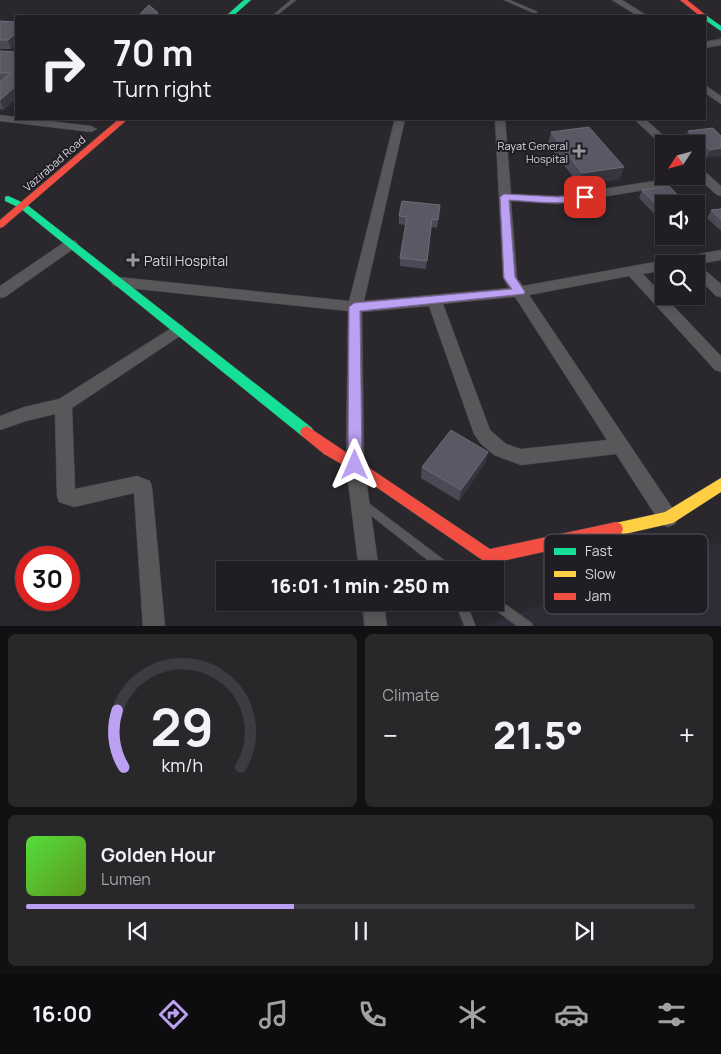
<!DOCTYPE html>
<meta charset="utf-8">
<style>
body{margin:0;font-family:Manrope,sans-serif;background:#28272a;color:#f1f3f6;height:100vh;display:flex;flex-direction:column;font-size:19px;white-space:nowrap}
*{box-sizing:border-box;margin:0}
p{font-size:16px;color:#a2a2a5}
.icon{flex:none;width:28px;height:28px;fill:none;stroke:currentColor;stroke-width:2;stroke-linecap:round;stroke-linejoin:round}
.map{position:relative;height:626px;overflow:hidden}
.side{display:flex;flex-direction:column;gap:8px;padding:8px;background:#121013;flex:1}
.side>*{flex:none}
.hud{position:absolute;left:15px;top:15px;width:691px;height:105px;border-radius:0px;box-shadow:0 2px 8px #0003,0 0 0 1px #3d3c40;background:#201e22;color:#f1f3f6;overflow:hidden}
.needle{width:32px;rotate:234deg}
.controls{position:absolute;left:655px;top:135px;display:grid;gap:10px}
.controls a{display:grid;place-items:center;width:50px;height:50px;border-radius:0px;background:#201e22;box-shadow:0 2px 8px #0003,0 0 0 1px #3d3c40;font-size:25px}
.speed{position:absolute;left:15px;top:546px;display:flex;gap:10px;font-size:25px;font-weight:700;text-align:center}
.speed>*{display:grid;place-content:center;width:65px;height:65px;border-radius:50%;background:#201e22;box-shadow:0 2px 8px #0003,0 0 0 1px #3d3c40;line-height:1}
.speed .limit{border:8px solid #d22;background:#fff;color:#111}
.pin{position:absolute;display:grid;place-items:center;width:42px;height:42px;color:#fff;margin:-21px;border-radius:10px;box-shadow:0 2px 8px #0006}
.me{position:absolute;width:55px;margin:-28px;rotate:0deg;stroke-linejoin:round;filter:drop-shadow(0 0 4px #0008)}
.turn{display:flex;align-items:center;gap:18px;height:105px;padding:0 15px;font-size:22px}
.turn .icon{width:65px;height:65px;stroke-width:2.5}
.turn b{display:block;font-size:35px;line-height:42px}
.big{font-size:38px;font-weight:800;line-height:1.1}
.side .card{flex:1;display:flex;flex-direction:column;justify-content:center;gap:8px;min-width:0;padding:0 18px;border-radius:8px;background:#28272a}
.side .dial{align-items:center;gap:0}
.dial svg{height:130px;overflow:visible;fill:none;stroke:#3d3c40;stroke-width:7;stroke-linecap:round;text-anchor:middle}
.dial text{fill:#f1f3f6;stroke:none}
.song{display:flex;align-items:center;gap:15px}
.cover{width:60px;height:60px;border-radius:8px;background:linear-gradient(135deg,hsl(110 70% 55%),hsl(90 70% 35%))}
.played{height:5px;border-radius:2px;background:linear-gradient(90deg,#bca0f2 40%,#3d3c40 40%)}
.keys{display:flex;justify-content:space-around;direction:ltr}
.heat{display:flex;justify-content:space-between;align-items:center;font-size:28px;direction:ltr}
.side .tiles{flex:1;display:grid;gap:8px;grid-template-columns:1fr 1fr}
.card:last-child{grid-column:span 2}
.trip{position:absolute;left:216px;top:561px;width:288px;height:50px;border-radius:0px;background:#201e22;box-shadow:0 2px 8px #0003,0 0 0 1px #3d3c40;font-weight:800;line-height:50px;text-align:center}
.tabs{display:flex;height:80px;justify-content:space-around;align-items:center;background:#0d0c0e;color:#a2a2a5}
.tabs .icon{width:35px;height:35px}
.tabs .active{color:#bca0f2}
.tabs b{font-size:22px;color:#f1f3f6}
.map>svg:first-child{display:block}
</style>
<div class="map">
<svg width="721" height="627" viewBox="0 0 721 627">
<rect width="100%" height="100%" fill="#2a282d"/>
<!-- built -->
<path fill="#2f2b37" d="M721,542v84h-239z"/>
<g fill="none" stroke-linecap="round" stroke-linejoin="round">
<defs>
<path id="lane" d="M291,0h5l-20,16h-4z
M504,0h6l28,12 -4,1z
M363,500l3,1 86,65 1,4h-13l-80,-63 -2,-3 2,-3z
M495,597l37,26 1,4h-15l-28,-21 -1,-4h6z
M455,602h11l10,25h-11z"/>
<path id="street" d="M612,0h10l26,16h-10z
M721,39v6l-16,3v-6z
M705,85l16,11v8l-16,-11z
M0,115l16,2v2h17l58,7 6,3 -6,3 -91,-11z
M395,119h10l-41,182 145,-13 -6,-10 -8,-159h10l6,75 47,2 128,-20h10l1,-9 4,1 20,18v10l-4,-1 -16,-14 -143,23 -47,-3 6,77 6,8 198,-36v10l-23,4 23,20v13l-5,-1 -20,-20v-12h-32v6l-21,4 78,82v16l-6,-2 -86,-94 -100,19 146,217 3,6 -3,6 -7,3 -7,-3 -45,-70 -95,11 -27,-10 -13,-11 -7,-10 -45,-128 -67,6 2,153 15,105h-20l-13,-105 2,-154 -230,-24 -5,-2 -2,-3 2,-3 5,-2 231,24zM515,297l92,143 -86,9 -15,-5 -16,-14 -47,-126z
M634,119h11l28,25h-9l-1,2z
M71,240l5,1 2,3 -2,3 -71,50 -5,1v-12l66,-45z
M178,324l5,2 3,4 -3,4 -111,74 3,81 62,-13 13,5 2,6 13,140h-22l-9,-134 -60,14 -15,-5 -2,-6 -2,-82 -29,7 -26,9v-14l24,-9 35,-8z
M362,602h22l3,25h-22z"/>
<path id="fast" d="M244,0h7l-18,16h-7z
M702,16h5l14,10v5l-16,-11v-4z
M8,196l18,8 286,224 2,4 -2,4 -5,2 -5,-2 -282,-228 -15,-7v-4z"/>
<path id="slow" d="M721,478v14l-48,31 -57,13 -5,-2 -2,-5 2,-5 54,-12z"/>
<path id="jam" d="M680,0h7l20,16 -2,2 -5,-2z
M119,119h9l-125,108 -3,1v-8z
M307,426l183,123 126,-27 5,2 2,5 -2,5 -5,2 -128,28 -138,-95 -26,-15 -22,-18 -2,-4 2,-4z"/>
</defs>
<!-- lane casing -->
<use href="#lane" stroke="#464548" stroke-width="1"/>
<!-- street casing -->
<use href="#street" stroke="#464548" stroke-width="1"/>
<!-- fast casing -->
<use href="#fast" stroke="#464548" stroke-width="1"/>
<!-- slow casing -->
<use href="#slow" stroke="#464548" stroke-width="1"/>
<!-- jam casing -->
<use href="#jam" stroke="#464548" stroke-width="1"/>
<!-- lane -->
<use href="#lane" fill="#58575a" fill-rule="evenodd"/>
<!-- street -->
<use href="#street" fill="#58575a" fill-rule="evenodd"/>
<!-- fast -->
<use href="#fast" fill="#16e098" fill-rule="evenodd"/>
<!-- slow -->
<use href="#slow" fill="#ffcf43" fill-rule="evenodd"/>
<!-- jam -->
<use href="#jam" fill="#f24e42" fill-rule="evenodd"/>
</g>
<!-- wall -->
<path fill="#494a56" d="M0,21l16,1 -5,27h-11z
M0,51l16,1 -12,58 -4,-1z
M688,131l33,5 -14,22 -11,-10v-4h-5l-6,-5z
M551,132l69,47 -41,6 -31,-41z
M642,190l22,14v17h-3l-22,-23z
M440,205l-3,23 -6,-1 -5,42 -26,-3v-8l5,-33 -6,-1v-8z
M721,209v22l-14,-13 4,-8z
M488,452l-3,11 -26,38 -38,-23 1,-11z"/>
<!-- shaded-wall -->
<path fill="#363640" d="M16,33v12l-5,4 -3,-9z
M16,86v13l-12,11 -4,-10z
M721,148v8l-14,2 3,-8z
M624,167l-4,12 -41,6 3,-12z
M488,452l-3,11 -26,38 2,-11z"/>
<!-- building -->
<path fill="#585964" stroke="#6c6c77" d="M149,5l9,8 -4,3h-16z
M0,21l16,1v11l-8,7h-8z
M0,51l16,1v34l-16,14v-18l11,-9h-11z
M589,127l35,40 -42,6 -31,-41z
M713,128l8,8v12l-11,2 -22,-19z
M669,186l17,18h-22v8l-22,-22z
M402,201l38,4 -2,15 -6,-1 -5,42 -27,-3 7,-41 -8,-1z
M721,209v11l-10,-10z
M451,430l37,22 -27,38 -39,-23z"/>
<!-- route -->
<path fill="#bca0f2" stroke="#7a689d" d="M504,194l54,3 27,-3 5,3c-13,10 -63,4 -81,3l6,77 10,15 -1,2 -164,17 2,154 -2,5 -5,1 -5,-1 -2,-5 1,-158 5,-4 158,-14 -8,-11 -4,-81z"/>
<!-- markers -->
<g fill="#9a999e" stroke="#201d25" stroke-width="2">
<path d="M576.5 143.5h5v5h5v5h-5v5h-5v-5h-5v-5h5z"/>
<path d="M130.5 252.5h5v5h5v5h-5v5h-5v-5h-5v-5h5z"/>
</g>
<g text-anchor="middle" dominant-baseline="central" stroke-width="4" stroke-linejoin="round" paint-order="stroke">
<!-- far-poi labels -->
<g font-size="11" fill="#d7d6db" stroke="#201d25" text-anchor="end">
<text x="568" y="145">Rayat General<tspan x="568" dy="13">Hospital</tspan></text>
</g>
<!-- far-street labels -->
<g font-size="11" fill="#d7d6db" stroke="#201d25">
<text transform="translate(54 163) rotate(-41)">Vazirabad Road</text>
</g>
<!-- poi labels -->
<g font-size="14" fill="#d7d6db" stroke="#201d25" text-anchor="start">
<text x="144" y="260">Patil Hospital</text>
</g>
</g>
<!-- legend -->
<rect x="544" y="534" width="164" height="80" rx="8" fill="#201d25" stroke="#57545c" stroke-width="1"/>
<rect x="554" y="548" width="22" height="7" fill="#16e098"/>
<rect x="554" y="571" width="22" height="6" fill="#ffcf43"/>
<rect x="554" y="593" width="22" height="7" fill="#f24e42"/>
<g font-size="14" fill="#d7d6db">
<text x="585" y="556">Fast</text>
<text x="585" y="579">Slow</text>
<text x="585" y="601">Jam</text>
</g>
</svg>
<div class="controls">
<a><svg class="needle" viewBox="-14 -14 28 28"><path d="M0-13l5 13h-10z" fill="#e53935"/><path d="M0 13l5-13h-10z" fill="#a2a2a5"/></svg></a>
<a><svg class="icon" aria-label="sound" viewBox="0 0 24 24"><path d="M4 9h4l5-4v14l-5-4H4zM17 9q2 3 0 6"/></svg></a>
<a><svg class="icon" aria-label="search" viewBox="0 0 24 24"><circle cx="10" cy="10" r="6"/><path d="M15 15l6 6"/></svg></a>
</div>
<div class="speed"><div class="limit">30</div></div>
<div class="pin" style="left:585px;top:197px;background:#d93025"><svg class="icon" aria-label="arrive" viewBox="0 0 24 24"><path d="M6 21V4h12l-3 4 3 4H6"/></svg></div>
<svg class="me" style="left:355px;top:465px" viewBox="-20 -20 40 40"><path d="M0-17L14 15 0 8-14 15z" fill="#bca0f2" stroke="#fff" stroke-width="4"/></svg>
<div class="trip">16:01 · 1 min · 250 m</div>
<div class="hud">
<div class="turn"><svg class="icon" aria-label="right" viewBox="0 0 24 24"><path d="M7 20v-9h11M14 6l5 5-5 5"/></svg><div><b>70 m</b>Turn right</div></div>
</div>
</div>
<section class="side">
<div class="tiles">
<div class="card dial"><svg viewBox="0 0 100 80">
<path d="M14 69A42 42 0 1 1 86 69"/>
<path d="M14 69A42 42 0 0 1 10 34" stroke="#bca0f2"/>
<text x="50" y="56" font-size="32" font-weight="700">29</text>
<text x="50" y="72" font-size="11">km/h</text>
</svg></div>
<div class="card"><p>Climate</p>
<div class="heat"><a>−</a><b class="big">21.5°</b><a>+</a></div>
</div>
<div class="card">
<div class="song"><i class="cover"></i><div><b>Golden Hour</b><p>Lumen</p></div></div>
<div class="played"></div>
<div class="keys"><svg class="icon" aria-label="previous" viewBox="0 0 24 24"><path d="M18 5L8 12l10 7zM5 5v14"/></svg><svg class="icon" aria-label="pause" viewBox="0 0 24 24"><path d="M8 5v14M16 5v14"/></svg><svg class="icon" aria-label="next" viewBox="0 0 24 24"><path d="M6 5l10 7-10 7zM19 5v14"/></svg></div>
</div>
</div>
</section>
<nav class="tabs">
<b>16:00</b>
<svg class="icon active" aria-label="directions" viewBox="0 0 24 24"><path d="M12 3l9 9-9 9-9-9zM9 14v-3h6M13 9l2 2-2 2"/></svg>
<svg class="icon" aria-label="music" viewBox="0 0 24 24"><path d="M9 18V5l10-2v13"/><circle cx="6" cy="18" r="3"/><circle cx="16" cy="16" r="3"/></svg>
<svg class="icon" aria-label="phone" viewBox="0 0 24 24"><path d="M5 4h4l2 5-3 2q2 4 5 5l2-3 5 2v4C11 20 4 13 5 4z"/></svg>
<svg class="icon" aria-label="climate" viewBox="0 0 24 24"><path d="M12 3v18M4 7l16 10M4 17L20 7"/></svg>
<svg class="icon" aria-label="car" viewBox="0 0 24 24"><path d="M5 17H2v-5l4-1 3-4h7l3 4 3 1v5h-3M9 17h6M6 11h13"/><circle cx="7" cy="17" r="2"/><circle cx="17" cy="17" r="2"/></svg>
<svg class="icon" aria-label="filters" viewBox="0 0 24 24"><path d="M4 7h16M4 17h16"/><circle cx="9" cy="7" r="2"/><circle cx="15" cy="17" r="2"/></svg>
</nav>
